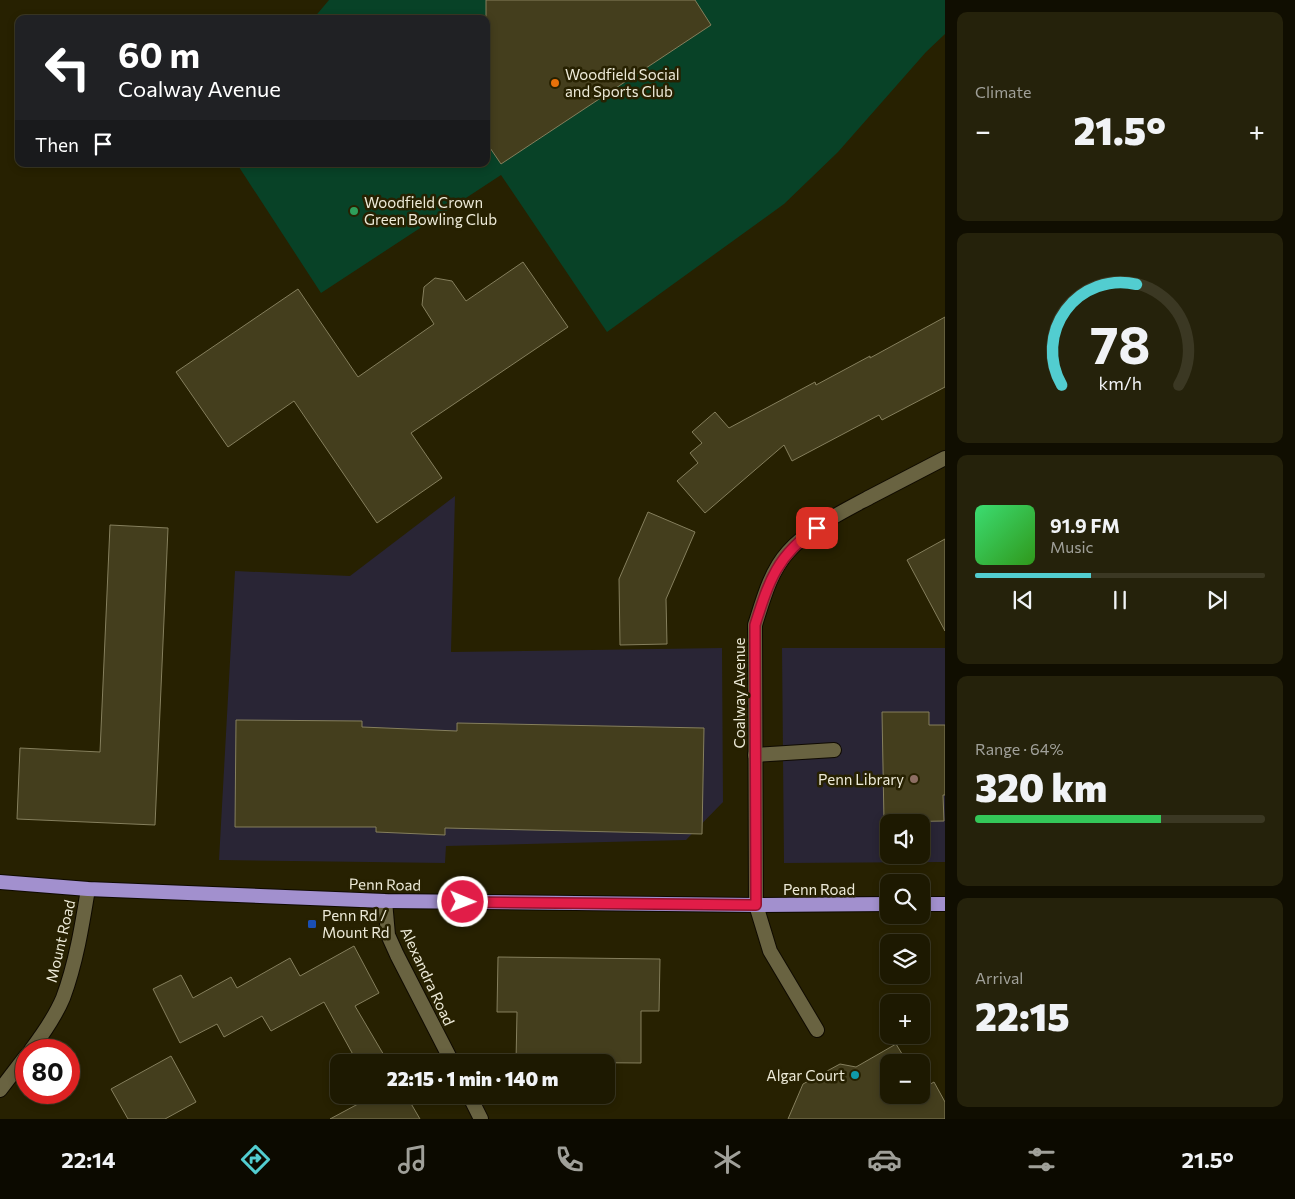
<!DOCTYPE html>
<meta charset="utf-8">
<style>
body{margin:0;font-family:Commissioner,sans-serif;background:#25220b;color:#f1f3f6;height:100vh;display:flex;flex-direction:column;font-size:19px;white-space:nowrap}
*{box-sizing:border-box;margin:0}
p{font-size:16px;color:#a0a099}
.icon{flex:none;width:28px;height:28px;fill:none;stroke:currentColor;stroke-width:2;stroke-linecap:round;stroke-linejoin:round}
.map{position:relative;flex:1;overflow:hidden}
.panel{display:flex;flex-direction:column;gap:12px;padding:12px;background:#100e01;width:350px}
.panel>*{flex:none}
.top-card{position:absolute;left:15px;top:15px;width:475px;height:152px;border-radius:10px;box-shadow:0 2px 8px #0003,0 0 0 1px #3b3823;background:#202124;color:#fff;overflow:hidden}
.controls{position:absolute;left:880px;top:814px;display:grid;gap:10px}
.controls a{display:grid;place-items:center;width:50px;height:50px;border-radius:10px;background:#1d1901;box-shadow:0 2px 8px #0003,0 0 0 1px #3b3823;font-size:25px}
.speed{position:absolute;left:15px;top:1039px;display:flex;gap:10px;font-size:25px;font-weight:700;text-align:center}
.speed>*{display:grid;place-content:center;width:65px;height:65px;border-radius:50%;background:#1d1901;box-shadow:0 2px 8px #0003,0 0 0 1px #3b3823;line-height:1}
.speed .limit{border:8px solid #d22;background:#fff;color:#111}
.pin{position:absolute;display:grid;place-items:center;width:42px;height:42px;color:#fff;margin:-21px;border-radius:10px;box-shadow:0 2px 8px #0006}
.me{position:absolute;width:55px;margin:-28px;rotate:91deg;stroke-linejoin:round;filter:drop-shadow(0 0 4px #0008)}
.turn{display:flex;align-items:center;gap:18px;height:105px;padding:0 20px;font-size:22px}
.turn .icon{width:65px;height:65px;stroke-width:2.5}
.turn b{display:block;font-size:35px;line-height:42px}
.then{display:flex;align-items:center;height:48px;padding:0 20px;background:#0003;gap:10px;font-size:19px}
.big{font-size:38px;font-weight:800;line-height:1.1}
.panel .card{flex:1;display:flex;flex-direction:column;justify-content:center;gap:8px;min-width:0;padding:0 18px;border-radius:10px;background:#25220b}
.panel .dial{align-items:center;gap:0}
.dial svg{height:130px;overflow:visible;fill:none;stroke:#3b3823;stroke-width:7;stroke-linecap:round;text-anchor:middle}
.dial text{fill:#f1f3f6;stroke:none}
.song{display:flex;align-items:center;gap:15px}
.cover{width:60px;height:60px;border-radius:8px;background:linear-gradient(135deg,hsl(140 70% 55%),hsl(110 70% 35%))}
.played{height:5px;border-radius:2px;background:linear-gradient(90deg,#52cdd0 40%,#3b3823 40%)}
.keys{display:flex;justify-content:space-around;direction:ltr}
.heat{display:flex;justify-content:space-between;align-items:center;font-size:28px;direction:ltr}
.charge{height:8px;border-radius:4px;background:linear-gradient(90deg,#34c759 64%,#3b3823 0)}
.trip{position:absolute;left:330px;top:1054px;width:285px;height:50px;border-radius:10px;background:#1d1901;box-shadow:0 2px 8px #0003,0 0 0 1px #3b3823;font-weight:800;line-height:50px;text-align:center}
.dock{display:flex;height:80px;justify-content:space-around;align-items:center;background:#0c0a00;color:#a0a099}
.dock .icon{width:35px;height:35px}
.dock .active{color:#52cdd0}
.dock b{font-size:22px;color:#f1f3f6}
main{display:flex;flex:1;min-height:0}
.map>svg:first-child{display:block}
</style>
<main>
<div class="map">
<svg width="945" height="1119" viewBox="0 0 945 1119">
<rect width="100%" height="100%" fill="#272101"/>
<!-- commercial -->
<path fill="#292535" fill-rule="evenodd" d="M455,496l-4,156 271,-4 1,154 -37,38 -240,6 -1,17 -226,-3 16,-289 115,5z
M782,648h163v214l-161,1zM889,822h32v33h-32z"/>
<!-- green -->
<path fill="#084227" d="M329,0h616v34l-19,18 -88,100 -54,52 -177,128 -106,-157 -180,118 -84,-129h249v-145h-173z"/>
<!-- building -->
<path fill="#443e1d" stroke="#857f5d" d="M486,0h209l16,25 -210,139 -15,-22z
M523,262l45,65 -157,106 31,45 -65,45 -83,-122 -66,46 -52,-75 122,-83 60,88 76,-53 -12,-19 2,-18 11,-9 17,3 14,20z
M945,317v70l-63,33 -3,-5 -87,46 -8,-16 -79,68 -28,-32 21,-18 -8,-10 12,-10 -10,-11 23,-20 14,16 86,-46 1,3 54,-29v2z
M648,512l47,20 -29,67 1,45 -47,1 -1,-66z
M110,525l58,3 -13,297 -138,-6 3,-71 80,4z
M945,539v92l-38,-71z
M882,712h47v13h16v70h-2l1,26 -60,1z
M236,720l126,1v6l95,4v-8l247,5 -2,106 -257,-6v7l-69,-3v-5h-141z
M354,946l25,47 -24,13 33,56h-36l4,-2 -32,-58 -53,29 -9,-15 -38,21 -7,-13 -37,19 -27,-54 28,-14 12,23 38,-21 6,11 53,-30 10,18z
M498,957l162,2 -1,52h-18v52l-125,-1 1,-50h-20z
M896,1044l11,18h-18v33h32v-10l2,3 11,-6 11,20v17h-157l15,-35 37,-20 16,3z
M171,1056l25,46 -31,17h-37l-17,-30z
M369,1095h37l14,24h-90l41,-22z"/>
<g fill="none" stroke-linecap="round" stroke-linejoin="round">
<defs>
<path id="service" d="M755,755l79,-5
M756,905l14,46 47,79"/>
<path id="minor" d="M385,901l3,34 9,20 55,107
M756,905l-1,-280c8,-25 15,-53 33,-73 21,-24 54,-40 82,-55 25,-13 50,-26 75,-39
M31,1050c12,-16 24,-33 32,-52 13,-35 19,-72 25,-109
M0,1090l26,-34
M469,1095l12,24"/>
<path id="trunk" d="M0,882l88,7 297,12 371,4 133,-1
M921,904h24"/>
</defs>
<!-- service casing -->
<use href="#service" stroke="#0f0a00" stroke-width="16"/>
<!-- minor casing -->
<use href="#minor" stroke="#0f0a00" stroke-width="16"/>
<!-- trunk casing -->
<use href="#trunk" stroke="#0f0a00" stroke-width="16"/>
<!-- service -->
<use href="#service" stroke="#696341" stroke-width="14"/>
<!-- minor -->
<use href="#minor" stroke="#696341" stroke-width="14"/>
<!-- trunk -->
<use href="#trunk" stroke="#a290ce" stroke-width="14"/>
</g>
<g fill="none" stroke-linecap="round" stroke-linejoin="round">
<defs>
<path id="route" d="M463,902l293,3 -1,-280c14,-44 22,-70 62,-97"/>
</defs>
<!-- route casing -->
<use href="#route" stroke="#92132f" stroke-width="12"/>
<!-- route -->
<use href="#route" stroke="#e11d48" stroke-width="9"/>
</g>
<!-- markers -->
<circle fill="#e8710a" stroke="#272101" stroke-width="2" cx="555" cy="83" r="5"/>
<circle fill="#2e9e5b" stroke="#272101" stroke-width="2" cx="354" cy="211" r="5"/>
<circle fill="#8d6e63" stroke="#272101" stroke-width="2" cx="914" cy="779" r="5"/>
<rect fill="#1a4fb4" stroke="#272101" stroke-width="2" x="307" y="919" width="10" height="10" rx="2.5"/>
<circle fill="#0f9aa8" stroke="#272101" stroke-width="2" cx="855" cy="1075" r="5"/>
<g text-anchor="middle" dominant-baseline="central" stroke-width="5" stroke-linejoin="round" paint-order="stroke">
<!-- poi labels -->
<g font-size="15" fill="#edead8" stroke="#272101" text-anchor="start">
<text x="565" y="74">Woodfield Social<tspan x="565" dy="17">and Sports Club</tspan></text>
<text x="364" y="202">Woodfield Crown<tspan x="364" dy="17">Green Bowling Club</tspan></text>
<text x="904" y="779" text-anchor="end">Penn Library</text>
<text x="322" y="915">Penn Rd /<tspan x="322" dy="17">Mount Rd</tspan></text>
<text x="845" y="1075" text-anchor="end">Algar Court</text>
</g>
<!-- street labels -->
<g font-size="15" fill="#edead8" stroke="#272101">
<text transform="translate(739 693) rotate(-90)">Coalway Avenue</text>
<text transform="translate(385 884) rotate(1)">Penn Road</text>
<text x="819" y="889">Penn Road</text>
<text transform="translate(60 941) rotate(-77)">Mount Road</text>
<text transform="translate(428 976) rotate(65)">Alexandra Road</text>
</g>
</g>
</svg>
<div class="controls">
<a><svg class="icon" aria-label="sound" viewBox="0 0 24 24"><path d="M4 9h4l5-4v14l-5-4H4zM17 9q2 3 0 6"/></svg></a>
<a><svg class="icon" aria-label="search" viewBox="0 0 24 24"><circle cx="10" cy="10" r="6"/><path d="M15 15l6 6"/></svg></a>
<a><svg class="icon" aria-label="layers" viewBox="0 0 24 24"><path d="M12 4l9 5-9 5-9-5zM3 14l9 5 9-5"/></svg></a>
<a>+</a>
<a>−</a>
</div>
<div class="speed"><div class="limit">80</div></div>
<div class="pin" style="left:817px;top:528px;background:#d93025"><svg class="icon" aria-label="arrive" viewBox="0 0 24 24"><path d="M6 21V4h12l-3 4 3 4H6"/></svg></div>
<svg class="me" style="left:463px;top:902px" viewBox="-20 -20 40 40"><circle r="17" fill="#e11d48" stroke="#fff" stroke-width="3"/><path d="M0-11L8 9 0 5-8 9z" fill="#fff"/></svg>
<div class="trip">22:15 · 1 min · 140 m</div>
<div class="top-card">
<div class="turn"><svg class="icon" aria-label="left" viewBox="0 0 24 24"><path d="M17 20v-9H6M10 6l-5 5 5 5"/></svg><div><b>60 m</b>Coalway Avenue</div></div>
<div class="then">Then<svg class="icon" aria-label="arrive" viewBox="0 0 24 24"><path d="M6 21V4h12l-3 4 3 4H6"/></svg></div>
</div>
</div>
<section class="panel">
<div class="card"><p>Climate</p>
<div class="heat"><a>−</a><b class="big">21.5°</b><a>+</a></div>
</div>
<div class="card dial"><svg viewBox="0 0 100 80">
<path d="M14 69A42 42 0 1 1 86 69"/>
<path d="M14 69A42 42 0 0 1 60 7" stroke="#52cdd0"/>
<text x="50" y="56" font-size="32" font-weight="700">78</text>
<text x="50" y="72" font-size="11">km/h</text>
</svg></div>
<div class="card">
<div class="song"><i class="cover"></i><div><b>91.9 FM</b><p>Music</p></div></div>
<div class="played"></div>
<div class="keys"><svg class="icon" aria-label="previous" viewBox="0 0 24 24"><path d="M18 5L8 12l10 7zM5 5v14"/></svg><svg class="icon" aria-label="pause" viewBox="0 0 24 24"><path d="M8 5v14M16 5v14"/></svg><svg class="icon" aria-label="next" viewBox="0 0 24 24"><path d="M6 5l10 7-10 7zM19 5v14"/></svg></div>
</div>
<div class="card"><p>Range · 64%</p><b class="big">320 km</b><div class="charge"></div></div>
<div class="card"><p>Arrival</p><b class="big">22:15</b></div>
</section>
</main>
<nav class="dock">
<b>22:14</b>
<svg class="icon active" aria-label="directions" viewBox="0 0 24 24"><path d="M12 3l9 9-9 9-9-9zM9 14v-3h6M13 9l2 2-2 2"/></svg>
<svg class="icon" aria-label="music" viewBox="0 0 24 24"><path d="M9 18V5l10-2v13"/><circle cx="6" cy="18" r="3"/><circle cx="16" cy="16" r="3"/></svg>
<svg class="icon" aria-label="phone" viewBox="0 0 24 24"><path d="M5 4h4l2 5-3 2q2 4 5 5l2-3 5 2v4C11 20 4 13 5 4z"/></svg>
<svg class="icon" aria-label="climate" viewBox="0 0 24 24"><path d="M12 3v18M4 7l16 10M4 17L20 7"/></svg>
<svg class="icon" aria-label="car" viewBox="0 0 24 24"><path d="M5 17H2v-5l4-1 3-4h7l3 4 3 1v5h-3M9 17h6M6 11h13"/><circle cx="7" cy="17" r="2"/><circle cx="17" cy="17" r="2"/></svg>
<svg class="icon" aria-label="filters" viewBox="0 0 24 24"><path d="M4 7h16M4 17h16"/><circle cx="9" cy="7" r="2"/><circle cx="15" cy="17" r="2"/></svg>
<b>21.5°</b>
</nav>
